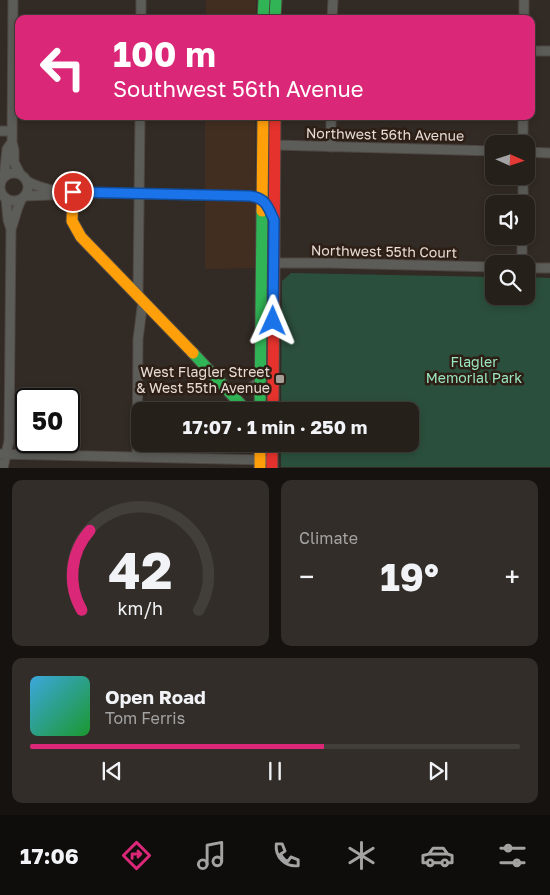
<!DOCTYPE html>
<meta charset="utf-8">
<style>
body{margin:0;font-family:"Golos Text",sans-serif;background:#322d28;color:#f1f3f6;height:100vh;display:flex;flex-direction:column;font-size:19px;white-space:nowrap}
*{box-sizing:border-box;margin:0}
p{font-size:16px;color:#a4a3a3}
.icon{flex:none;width:28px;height:28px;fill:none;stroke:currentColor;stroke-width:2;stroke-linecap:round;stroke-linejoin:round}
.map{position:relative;height:468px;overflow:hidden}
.panel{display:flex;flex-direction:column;gap:12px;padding:12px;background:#15120f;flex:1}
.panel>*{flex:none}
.guide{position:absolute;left:15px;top:15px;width:520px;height:105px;border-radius:10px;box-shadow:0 2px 8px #0003,0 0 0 1px #423e3a;background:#db2777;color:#fff;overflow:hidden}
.needle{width:32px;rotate:93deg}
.tools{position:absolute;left:485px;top:135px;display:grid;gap:10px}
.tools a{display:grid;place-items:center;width:50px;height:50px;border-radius:10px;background:#26201b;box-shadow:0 2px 8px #0003,0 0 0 1px #423e3a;font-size:25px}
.speed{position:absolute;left:15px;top:388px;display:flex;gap:10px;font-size:25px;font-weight:700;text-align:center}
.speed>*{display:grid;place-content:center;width:65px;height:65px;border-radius:50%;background:#26201b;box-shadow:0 2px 8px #0003,0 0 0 1px #423e3a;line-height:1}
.speed .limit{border:2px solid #111;border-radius:8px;background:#fff;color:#111}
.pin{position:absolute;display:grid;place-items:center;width:42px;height:42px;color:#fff;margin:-21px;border:2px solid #fff;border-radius:50%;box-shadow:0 1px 5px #0007}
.me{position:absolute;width:55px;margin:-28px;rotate:1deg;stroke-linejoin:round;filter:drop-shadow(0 0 4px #0008)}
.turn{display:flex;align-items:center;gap:18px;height:105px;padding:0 15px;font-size:22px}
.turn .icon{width:65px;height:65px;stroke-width:2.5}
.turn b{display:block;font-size:35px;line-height:42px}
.big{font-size:38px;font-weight:700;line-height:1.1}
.panel .tile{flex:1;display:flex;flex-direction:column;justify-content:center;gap:8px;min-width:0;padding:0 18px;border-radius:10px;background:#322d28}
.panel .dial{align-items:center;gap:0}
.dial svg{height:130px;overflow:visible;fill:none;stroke:#423e3a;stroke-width:7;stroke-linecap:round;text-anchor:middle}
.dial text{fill:#f1f3f6;stroke:none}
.song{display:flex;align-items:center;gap:15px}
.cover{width:60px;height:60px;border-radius:8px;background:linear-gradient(135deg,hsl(200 70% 55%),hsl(130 70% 35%))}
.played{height:5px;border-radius:2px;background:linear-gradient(90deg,#db2777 60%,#423e3a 60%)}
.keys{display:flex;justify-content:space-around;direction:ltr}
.heat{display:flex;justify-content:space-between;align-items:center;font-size:28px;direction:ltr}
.panel .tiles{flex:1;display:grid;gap:12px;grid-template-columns:1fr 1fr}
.tile:last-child{grid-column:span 2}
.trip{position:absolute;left:131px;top:402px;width:288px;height:50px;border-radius:10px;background:#26201b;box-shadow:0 2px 8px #0003,0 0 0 1px #423e3a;font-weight:700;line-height:50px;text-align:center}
.tabs{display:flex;height:80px;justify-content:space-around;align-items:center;background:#0f0d0b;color:#a4a3a3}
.tabs .icon{width:35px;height:35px}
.tabs .selected{color:#db2777}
.tabs b{font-size:22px;color:#f1f3f6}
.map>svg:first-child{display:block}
</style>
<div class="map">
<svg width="550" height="468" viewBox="0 0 550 468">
<rect width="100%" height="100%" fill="#322a24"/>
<!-- built -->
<path fill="#412e21" d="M206,0h50v19h-50z
M205,116h50l1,152 -51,1z"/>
<!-- green -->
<path fill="#2b4f3d" d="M291,273l203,4v19h32v-19l24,1v189h-269v-23h129v-33h-129l1,-130z"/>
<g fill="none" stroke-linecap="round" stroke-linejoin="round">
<defs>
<path id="street" d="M13,0l-1,142 2,8v12l6,12
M141,19v-19
M332,19l1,-19
M524,19v-19
M531,51h19
M0,131h12
M523,144v-28
M275,145l219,6
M331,147v-31
M526,152l24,1
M0 187a14 14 0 1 1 28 0a14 14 0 1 1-28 0Z
M4,177l3,-28 5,-7
M27,181c11,7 18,6 29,11l194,4 12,3
M25,196l26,-1 5,-3
M523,204v-28
M11,229c4,-10 5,-19 10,-29
M274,263h55l165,4
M522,264v-28
M526,268h24
M138,295l2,-179
M226,388c16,3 21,3 34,-7
M0,454l265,6
M137,457l1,-118 5,-39
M3,468l6,-27 2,-212 -3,-9 -2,-21"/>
<path id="fast" d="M263,19l1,-19
M275,19l1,-19
M193,353l54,58
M260,411l2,-200"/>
<path id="slow" d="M73,192l-1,29 9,16 112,116
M262,211l1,-95
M260,444v24"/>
<path id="jam" d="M273,411l2,-295
M272,444v24"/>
</defs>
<!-- street casing -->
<use href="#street" stroke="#4e4641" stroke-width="11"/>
<!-- fast casing -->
<use href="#fast" stroke="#4e4641" stroke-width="13"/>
<!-- slow casing -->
<use href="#slow" stroke="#4e4641" stroke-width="13"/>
<!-- jam casing -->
<use href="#jam" stroke="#4e4641" stroke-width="13"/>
<!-- street -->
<use href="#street" stroke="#5c5c59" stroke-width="9"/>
<!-- fast -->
<use href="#fast" stroke="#30b455" stroke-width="11"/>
<!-- slow -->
<use href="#slow" stroke="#ff9f0a" stroke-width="11"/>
<!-- jam -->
<use href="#jam" stroke="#e5322d" stroke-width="11"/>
</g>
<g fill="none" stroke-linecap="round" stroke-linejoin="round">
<defs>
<path id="route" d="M73,192l177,4c16,2 18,11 24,24l-1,101"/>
</defs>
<!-- route casing -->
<use href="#route" stroke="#114b97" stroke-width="12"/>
<!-- route -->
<use href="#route" stroke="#1a73e8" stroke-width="9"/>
</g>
<!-- markers -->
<rect fill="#a79e97" stroke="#2d1f15" stroke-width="2" x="275" y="374" width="10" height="10" rx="2.5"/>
<g text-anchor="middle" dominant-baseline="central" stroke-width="5" stroke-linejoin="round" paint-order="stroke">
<!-- street labels -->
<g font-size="14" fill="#e6dcd5" stroke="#2d1f15">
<text transform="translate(385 134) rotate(1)">Northwest 56th Avenue</text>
<text transform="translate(384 251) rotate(1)">Northwest 55th Court</text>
</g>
<!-- park labels -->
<g font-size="14" fill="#9ae6c0" stroke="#2d1f15">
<text x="474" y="361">Flagler<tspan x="474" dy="16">Memorial Park</tspan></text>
</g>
<!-- poi labels -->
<g font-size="14" fill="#e6dcd5" stroke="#2d1f15" text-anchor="end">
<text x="270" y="371">West Flagler Street<tspan x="270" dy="16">&amp; West 55th Avenue</tspan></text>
</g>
</g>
</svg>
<div class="tools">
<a><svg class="needle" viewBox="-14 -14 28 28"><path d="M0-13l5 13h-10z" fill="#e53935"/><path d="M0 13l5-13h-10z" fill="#a4a3a3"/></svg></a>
<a><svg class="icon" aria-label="sound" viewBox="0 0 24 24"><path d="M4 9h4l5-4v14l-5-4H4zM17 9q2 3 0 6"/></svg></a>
<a><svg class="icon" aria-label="search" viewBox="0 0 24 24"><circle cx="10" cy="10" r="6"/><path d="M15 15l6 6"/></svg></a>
</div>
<div class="speed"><div class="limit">50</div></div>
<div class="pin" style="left:73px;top:192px;background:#d93025"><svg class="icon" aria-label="arrive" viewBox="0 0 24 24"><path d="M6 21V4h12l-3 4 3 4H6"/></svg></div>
<svg class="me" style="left:273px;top:321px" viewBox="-20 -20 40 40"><path d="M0-17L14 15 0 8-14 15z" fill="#1a73e8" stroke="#fff" stroke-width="4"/></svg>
<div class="trip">17:07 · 1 min · 250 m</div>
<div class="guide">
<div class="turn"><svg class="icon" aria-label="left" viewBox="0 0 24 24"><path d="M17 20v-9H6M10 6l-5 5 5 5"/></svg><div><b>100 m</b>Southwest 56th Avenue</div></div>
</div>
</div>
<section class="panel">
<div class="tiles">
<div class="tile dial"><svg viewBox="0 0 100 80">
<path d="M14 69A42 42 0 1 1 86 69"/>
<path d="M14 69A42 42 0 0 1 19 20" stroke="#db2777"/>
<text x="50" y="56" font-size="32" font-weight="700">42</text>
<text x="50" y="72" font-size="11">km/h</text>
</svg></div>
<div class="tile"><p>Climate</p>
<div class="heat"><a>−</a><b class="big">19°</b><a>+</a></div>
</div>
<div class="tile">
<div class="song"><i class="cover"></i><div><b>Open Road</b><p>Tom Ferris</p></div></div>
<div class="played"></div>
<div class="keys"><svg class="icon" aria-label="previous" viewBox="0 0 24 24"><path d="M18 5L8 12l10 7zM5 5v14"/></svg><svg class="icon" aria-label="pause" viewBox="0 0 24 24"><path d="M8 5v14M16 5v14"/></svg><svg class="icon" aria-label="next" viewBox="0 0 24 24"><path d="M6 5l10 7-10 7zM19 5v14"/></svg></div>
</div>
</div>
</section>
<nav class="tabs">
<b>17:06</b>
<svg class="icon selected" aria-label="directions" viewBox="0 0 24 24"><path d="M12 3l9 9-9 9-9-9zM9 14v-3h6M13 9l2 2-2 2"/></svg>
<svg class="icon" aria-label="music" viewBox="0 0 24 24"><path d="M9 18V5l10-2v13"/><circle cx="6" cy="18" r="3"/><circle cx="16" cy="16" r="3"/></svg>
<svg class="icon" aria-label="phone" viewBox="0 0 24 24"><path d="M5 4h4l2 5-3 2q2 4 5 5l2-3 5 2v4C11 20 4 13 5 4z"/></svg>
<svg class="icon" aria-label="climate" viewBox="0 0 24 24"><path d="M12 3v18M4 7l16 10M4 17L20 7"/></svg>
<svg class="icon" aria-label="car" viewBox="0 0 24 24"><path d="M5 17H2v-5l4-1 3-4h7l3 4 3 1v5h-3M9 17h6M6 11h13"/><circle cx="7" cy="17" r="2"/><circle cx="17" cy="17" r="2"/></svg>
<svg class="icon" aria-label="filters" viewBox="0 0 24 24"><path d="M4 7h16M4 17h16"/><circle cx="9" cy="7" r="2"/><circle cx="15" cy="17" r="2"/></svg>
</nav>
